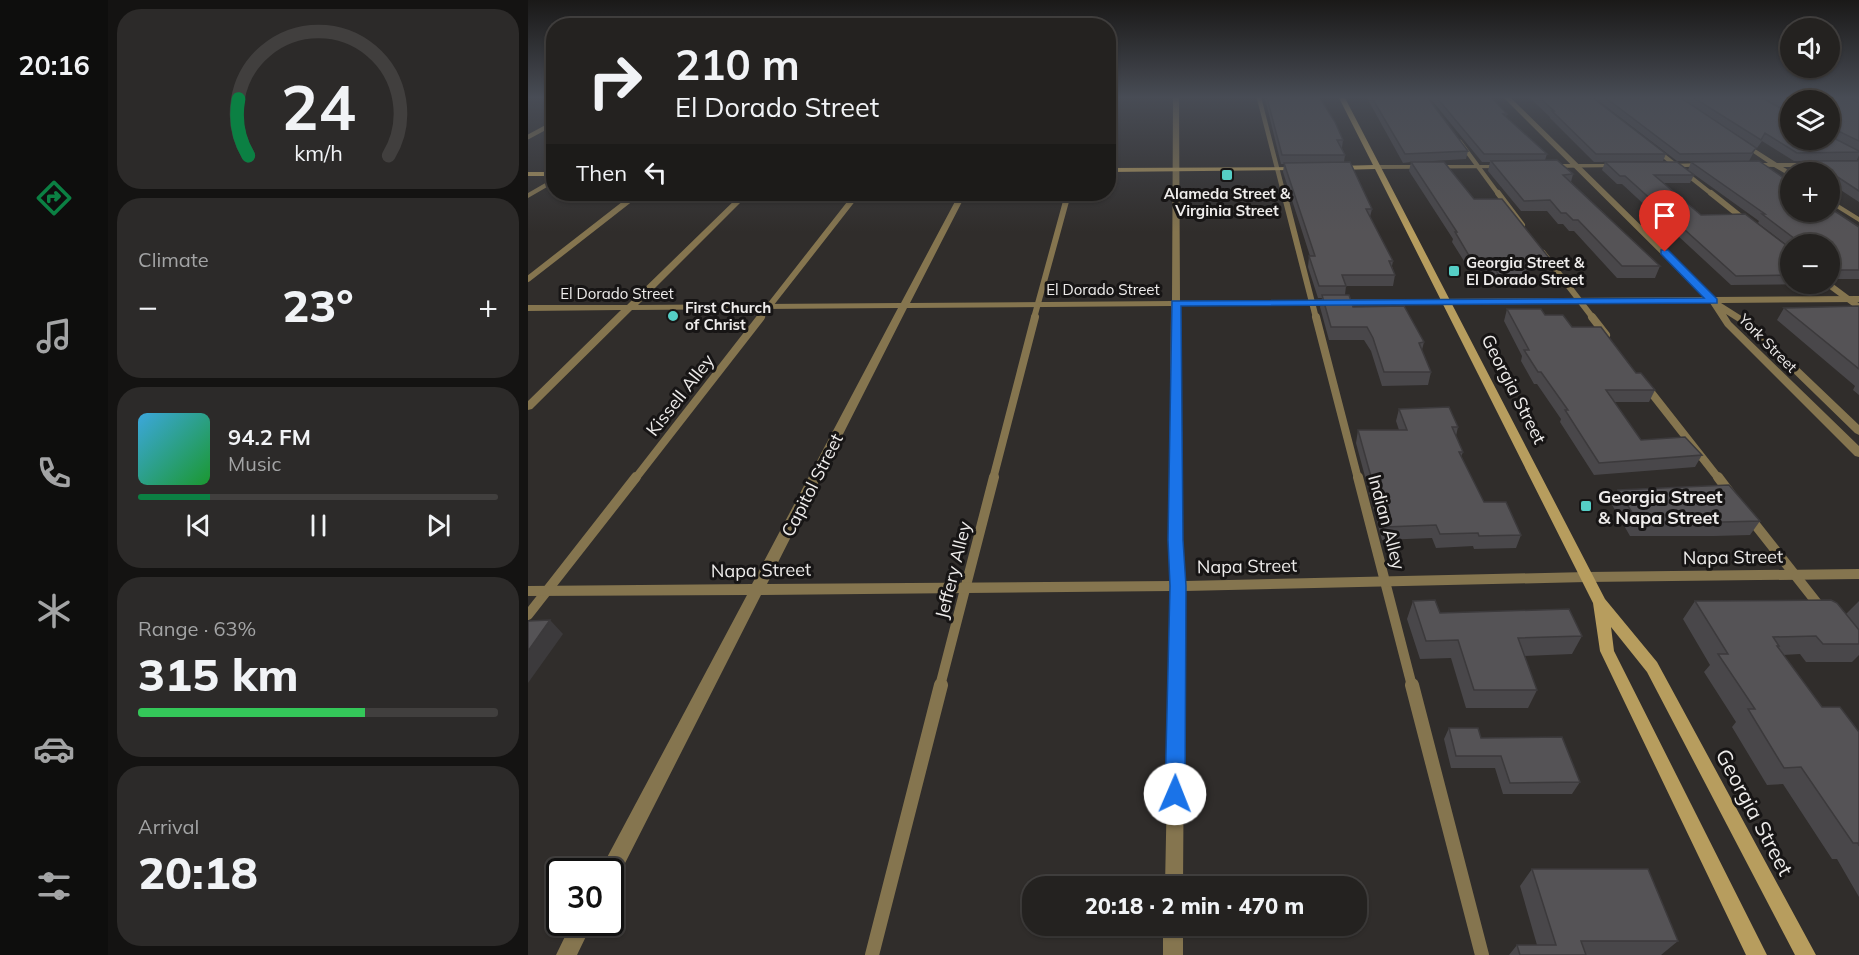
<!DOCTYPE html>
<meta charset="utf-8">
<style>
body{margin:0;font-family:Mulish,sans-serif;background:#2c2a29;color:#f1f3f6;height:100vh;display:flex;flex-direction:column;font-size:22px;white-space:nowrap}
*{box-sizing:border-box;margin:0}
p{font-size:20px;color:#a3a4a5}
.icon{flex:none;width:33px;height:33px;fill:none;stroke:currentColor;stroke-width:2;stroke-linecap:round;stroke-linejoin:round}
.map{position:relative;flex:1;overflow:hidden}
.details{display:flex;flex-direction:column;gap:9px;padding:9px;background:#141312;width:420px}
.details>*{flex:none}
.hud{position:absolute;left:18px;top:18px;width:570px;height:183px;border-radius:24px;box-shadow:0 2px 4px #0004,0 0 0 2px #413f3e;background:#242220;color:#f1f3f6;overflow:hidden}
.tools{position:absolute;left:1252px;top:18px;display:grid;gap:12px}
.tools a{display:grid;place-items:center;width:60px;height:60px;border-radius:50%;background:#242220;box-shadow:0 2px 4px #0004,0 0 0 2px #413f3e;font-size:30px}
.speed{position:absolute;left:18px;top:858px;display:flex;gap:12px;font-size:30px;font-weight:700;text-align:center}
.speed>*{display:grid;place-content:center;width:78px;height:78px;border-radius:50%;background:#242220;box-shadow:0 2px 4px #0004,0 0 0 2px #413f3e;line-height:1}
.speed .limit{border:3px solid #111;border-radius:9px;background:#fff;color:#111}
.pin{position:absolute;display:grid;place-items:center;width:51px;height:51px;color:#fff;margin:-62px -26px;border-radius:50% 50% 50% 0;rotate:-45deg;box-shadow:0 0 6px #0007}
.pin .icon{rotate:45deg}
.me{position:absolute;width:66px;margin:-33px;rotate:1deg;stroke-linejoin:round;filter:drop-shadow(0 0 4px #0008)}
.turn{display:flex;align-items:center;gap:21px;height:126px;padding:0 30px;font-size:27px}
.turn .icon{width:78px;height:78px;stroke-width:2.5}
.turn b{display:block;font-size:42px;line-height:51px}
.then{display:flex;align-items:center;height:57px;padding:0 30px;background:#0003;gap:12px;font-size:22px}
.big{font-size:45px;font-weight:800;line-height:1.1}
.details .card{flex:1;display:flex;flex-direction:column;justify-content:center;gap:9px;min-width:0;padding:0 21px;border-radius:24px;background:#2c2a29}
.details .dial{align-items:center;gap:0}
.dial svg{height:156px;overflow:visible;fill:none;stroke:#413f3e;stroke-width:7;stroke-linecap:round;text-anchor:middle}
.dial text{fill:#f1f3f6;stroke:none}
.song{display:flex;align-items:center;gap:18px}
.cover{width:72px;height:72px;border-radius:9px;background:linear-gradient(135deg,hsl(200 70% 55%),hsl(130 70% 35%))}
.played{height:6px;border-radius:3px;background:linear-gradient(90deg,#0b8043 20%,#413f3e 20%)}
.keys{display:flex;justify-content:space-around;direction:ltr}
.heat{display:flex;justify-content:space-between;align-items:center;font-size:33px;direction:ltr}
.charge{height:9px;border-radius:4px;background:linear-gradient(90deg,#34c759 63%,#413f3e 0)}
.trip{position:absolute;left:494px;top:876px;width:345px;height:60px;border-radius:24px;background:#242220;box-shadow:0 2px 4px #0004,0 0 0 2px #413f3e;font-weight:800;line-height:60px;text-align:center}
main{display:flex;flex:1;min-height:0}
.tabs{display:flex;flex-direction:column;width:108px;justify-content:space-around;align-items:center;background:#0e0e0d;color:#a3a4a5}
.tabs .icon{width:42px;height:42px}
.tabs .current{color:#0b8043}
.tabs b{font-size:27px;color:#f1f3f6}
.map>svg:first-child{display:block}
</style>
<main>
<nav class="tabs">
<b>20:16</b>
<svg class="icon current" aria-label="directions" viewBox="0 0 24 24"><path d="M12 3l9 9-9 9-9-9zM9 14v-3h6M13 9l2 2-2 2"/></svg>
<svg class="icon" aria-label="music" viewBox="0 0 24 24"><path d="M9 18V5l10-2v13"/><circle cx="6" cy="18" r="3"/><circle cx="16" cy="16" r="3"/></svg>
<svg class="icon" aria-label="phone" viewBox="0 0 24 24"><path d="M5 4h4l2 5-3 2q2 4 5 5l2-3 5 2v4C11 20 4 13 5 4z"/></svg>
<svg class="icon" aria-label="climate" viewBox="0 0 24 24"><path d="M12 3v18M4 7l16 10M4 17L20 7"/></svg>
<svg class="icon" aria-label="car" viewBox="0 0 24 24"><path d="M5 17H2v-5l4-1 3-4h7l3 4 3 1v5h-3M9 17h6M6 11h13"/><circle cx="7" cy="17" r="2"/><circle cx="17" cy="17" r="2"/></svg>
<svg class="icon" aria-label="filters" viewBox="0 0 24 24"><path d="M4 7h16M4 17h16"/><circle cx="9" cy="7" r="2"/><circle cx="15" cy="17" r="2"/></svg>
</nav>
<section class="details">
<div class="card dial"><svg viewBox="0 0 100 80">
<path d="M14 69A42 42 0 1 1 86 69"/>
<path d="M14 69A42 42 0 0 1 9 40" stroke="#0b8043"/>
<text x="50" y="56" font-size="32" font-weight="700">24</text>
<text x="50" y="72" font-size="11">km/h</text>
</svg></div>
<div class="card"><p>Climate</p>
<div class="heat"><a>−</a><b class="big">23°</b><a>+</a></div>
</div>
<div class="card">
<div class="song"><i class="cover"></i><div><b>94.2 FM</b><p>Music</p></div></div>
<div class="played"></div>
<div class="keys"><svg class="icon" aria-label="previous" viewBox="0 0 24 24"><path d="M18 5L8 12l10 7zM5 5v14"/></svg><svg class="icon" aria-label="pause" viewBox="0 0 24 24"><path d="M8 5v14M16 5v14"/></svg><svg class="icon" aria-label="next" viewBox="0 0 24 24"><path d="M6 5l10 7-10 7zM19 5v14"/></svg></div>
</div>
<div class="card"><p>Range · 63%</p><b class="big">315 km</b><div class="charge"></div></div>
<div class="card"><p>Arrival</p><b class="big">20:18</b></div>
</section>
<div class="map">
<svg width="1331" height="955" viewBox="0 0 1331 955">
<rect width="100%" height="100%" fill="#302d2b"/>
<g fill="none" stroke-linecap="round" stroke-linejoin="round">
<!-- service-far4 -->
<path stroke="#85754f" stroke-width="4.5" d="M731,98l25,97
M0,137l26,-14
M932,142l39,53
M1127,149l58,46"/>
<!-- service-far3 -->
<path stroke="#85754f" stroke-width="6" d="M756,193l32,125
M970,193l24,32
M1183,193l35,28
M1015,253l50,65
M0,279l109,-85
M1300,284l31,23
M232,318l97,-124
M506,318l34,-124"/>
<!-- service-far2 -->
<path stroke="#85754f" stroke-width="8" d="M788,317l42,162
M1064,317l14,18
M1118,386l73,93
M107,479l126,-162
M465,479l42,-162"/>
<!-- service-far1 -->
<path stroke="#85754f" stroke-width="10" d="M830,477l54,209
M1190,477l12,16
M1222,518l71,90
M0,615l108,-138
M412,686l54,-209"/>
<!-- service -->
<path stroke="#85754f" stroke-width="14" d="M884,685l70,270
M344,955l69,-270"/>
<!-- minor -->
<path fill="#85754f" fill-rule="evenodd" d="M645,98h6l1,203 524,-4 -200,-199h7l203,199 145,-1v6l-138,1 30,19 108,103v10l-4,-2 -110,-107 -19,-12 5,8 128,124v11l-4,-1 -130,-130 -15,-23 -529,3 2,234 2,41 402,-9 272,-3v10l-272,3 -402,9 -2,295h-18l6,-295 -410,4 -144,284 -7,2v-9h-9l2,-7 144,-270 -219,1v-10l224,-2 146,-276 -266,2 -100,99 -4,1v-9l93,-91 -93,1v-6h99l114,-111h8l-111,111 263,-2 58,-109h7l-56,109 262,-2zM643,306l-2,234 2,41 -404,3 140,-276z
M44,922h21l-16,33h-21z
M635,926h20v29h-20z"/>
<!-- tertiary -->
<path fill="#85754f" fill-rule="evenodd" d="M1212,142h4l33,21h45l3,2 -3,2h-39l9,5 -1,5 -17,-10 -27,-1v-2l2,-1h19l-28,-19z
M1177,163l2,1v2l-42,2 -3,-2 3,-2z
M1090,164l2,1v2l-72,1 -3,-2 3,-2z
M976,165l2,1v2l-129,1 -3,-2 3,-2z
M26,178v5l-26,15v-5z
M1302,199l29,18v5l-29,-18z"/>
<!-- secondary -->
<path fill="#b79d5e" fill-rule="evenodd" d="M811,98h6l260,501 52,63 159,293h-21l-148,-283 -36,-45 3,24 153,304h-21l-146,-304 -7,-48 -218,-434 -37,1 -3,-2 3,-2 35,-1z
M773,167v2l-2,1 -191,2v-4z
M0,172h26v4h-26z"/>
</g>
<!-- wall -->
<path fill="#49474a" d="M737,98h55l23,42 -1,8 3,7 -1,7 28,47 -2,8 23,44 -1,5 3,9 -2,11h-47l-1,9 8,12 71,35 -2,8 9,22 -3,13 -46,1 -11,-35 -7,-11h-35l-9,-33 2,-9h-4l-10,-31 1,-11h1l-27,-84 1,-8h-3z
M839,98h61l40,53 -2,8 -49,3 57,37 76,60 -3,11h-22l3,5 -3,11h-29l-11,-17h-16l-17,-27 1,-3 -44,-68 2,-9 -8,1z
M902,98h62l15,16 -1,3 41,37 -2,6 28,14 -2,8 89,84 -5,12h-38l-43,-47h-5l-6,-7h-5l-11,-13h-26l-33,-40 2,-9h-8z
M1002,98h63l73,56 -3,7 -69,1 -44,-44v-1z
M1067,98h86l75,50 -7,13h-72z
M1153,98h81l68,42v-40h-39v13l-27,-15h95v57l-2,5 -63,1 -32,-20 -5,7z
M1282,161h49v41l-29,-19v-11h-17l-7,-4z
M1077,162l89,13 -4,8h-26l37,32 90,34v35h19l-79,1 -109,-101h-5l-15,-14z
M1163,162l168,65v52h-29v-35h-39v4l-33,-25 1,-2 -71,-51z
M1331,306v89l-6,-5 2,-4 -78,-66 7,-12z
M979,309l38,6 27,12 64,46 19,17 -6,12h-35l27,38 61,15 -7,12 -101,8 -34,-53 1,-3 -24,-35h-3l-13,-23 1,-5 -18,-35z
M871,409l59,18 -2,9 7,16 -2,5 23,45 37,33 -5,13 -42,1 -1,-3 -37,2 -4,-10 -50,2 -26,-97 2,-13h41l-3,-9z
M1090,490l142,31 -10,14 -36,1h-84l-19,-33z
M885,601l27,12 142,23 -10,18 -48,2 13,34 -9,18h-62l-15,-50 -31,1 -13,-40z
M1167,601l151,13 13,-13v54l-7,7h-46l-6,-8 -17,1 39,52 37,25v165l-22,-38h-5l-49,-75 -16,1 -35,-58 4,-5 -32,-50 6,-7 -27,-46z
M921,728l32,10 99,44 -8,12h-69l-8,-26h-44l-7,-29z
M1004,869l146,72 -17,14h-152l8,-10h20l-17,-59z"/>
<!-- shaded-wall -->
<path fill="#3c3a3c" d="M22,620l13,14 -35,49v-32z"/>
<!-- building -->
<path fill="#555356" stroke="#3c3a3c" stroke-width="1.5" d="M739,98h53l15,24 8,18h-6l8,15h-63z
M844,98h56l40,53 -63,3z
M909,98h55l15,16h-4l44,40h-63z
M1012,98h53l73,56h-70l-44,-43h2z
M1078,98h75l75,50 -4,5 -72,1z
M1166,98h68l29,16v26h39v-4l29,15v1l-62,1 -32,-20 -4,7z
M1252,98h71l8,5v38l-27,-13 -2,3v-31h-39v4z
M1029,160l16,14 -10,1 97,91h-38l-44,-46h-5l-7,-7h-5l-11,-13 -26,1 -33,-40z
M1231,161l32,22v29h39v-4l29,19v43h-29v-26h-30l-1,-2 -37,-28h3l-74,-52z
M1282,161h49v30l-29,-19z
M822,162l22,47h-6l27,52h-4l6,14h-53l4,11h-27l-10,-30h6l-31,-93z
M883,162h33l30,37h28l48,60 -32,1 10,15h-29l-11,-17 -17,1 -16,-27h2z
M1077,162h72l17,13h-40l47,40 44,-1 46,35v26l-55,1 -111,-100h-5z
M794,295h27l4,12 51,-1 20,36 -5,1 12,29h-47l-11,-34 -6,-11h-36z
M1331,306v63l-75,-61z
M979,309h34l4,6h18l9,12h29l35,46h5l14,17h-49l35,50 44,-3 17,18 -103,8 -34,-53h3l-27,-38h-3l-14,-22h5z
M921,407l9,20h-6l11,25h-4l25,50h22l15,33 -42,1 -1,-3 -38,1 -4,-9 -51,2 -27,-97h49l-8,-21z
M1201,485l31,36 -37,1h-85l-20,-32z
M907,600l5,13 129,-4 13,27 -64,2 19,52h-63l-16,-50 -32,1 -13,-40z
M1303,600l6,3 22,27v14h-36l-7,-8 -43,1 6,9h-2l45,61h18l19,25v114l-1,-3h-5l-52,-76 -17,1 -36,-59h7l-37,-55h10l-33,-53z
M22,620l-22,31v-30z
M921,728h29l3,10 81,-1 18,45 -70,1 -9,-27h-45z
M1004,869h116l30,72h-97l5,14h-66l-3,-10h39z"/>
<!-- sky -->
<linearGradient id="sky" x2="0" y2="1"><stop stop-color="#1a1918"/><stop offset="0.42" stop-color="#484c55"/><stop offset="1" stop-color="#484c55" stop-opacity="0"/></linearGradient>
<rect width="1331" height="232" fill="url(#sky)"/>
<!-- route -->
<path fill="#1a73e8" stroke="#114b97" stroke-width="1.5" d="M1133,250h7l49,49v4l-536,3 2,234 3,46 -1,208 -3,7 -7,3 -7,-3 -3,-7 5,-208 -2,-46 4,-239 532,-3 -43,-44z"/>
<!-- markers -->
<g fill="#55cec6" stroke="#171515" stroke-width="2">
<rect x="693" y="169" width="12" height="12" rx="3"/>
<rect x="920" y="265" width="12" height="12" rx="3"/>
<circle cx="145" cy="316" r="6"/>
<rect x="1052" y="500" width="12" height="12" rx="3"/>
</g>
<g text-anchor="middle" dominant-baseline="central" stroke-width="6" stroke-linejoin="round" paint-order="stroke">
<!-- far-poi labels -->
<g font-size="15" font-weight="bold" fill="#eeeceb" stroke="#171515" text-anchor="start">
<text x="699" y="193" text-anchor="middle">Alameda Street &amp;<tspan x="699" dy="17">Virginia Street</tspan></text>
<text x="938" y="262">Georgia Street &amp;<tspan x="938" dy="17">El Dorado Street</tspan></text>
<text x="157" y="307">First Church<tspan x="157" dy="17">of Christ</tspan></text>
</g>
<!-- far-street labels -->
<g font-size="15" fill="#eeeceb" stroke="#171515">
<text x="575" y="289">El Dorado Street</text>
<text x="89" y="293">El Dorado Street</text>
<text transform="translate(1240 343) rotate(45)">York Street</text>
</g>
<!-- street labels -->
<g font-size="18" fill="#eeeceb" stroke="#171515">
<text transform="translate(986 389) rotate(63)">Georgia Street</text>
<text transform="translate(152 395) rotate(-52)">Kissell Alley</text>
<text transform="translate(284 485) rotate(-63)">Capitol Street</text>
<text transform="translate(859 522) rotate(75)">Indian Alley</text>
<text transform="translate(1205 557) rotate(-1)">Napa Street</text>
<text transform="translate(719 566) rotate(-1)">Napa Street</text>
<text transform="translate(233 570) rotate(-1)">Napa Street</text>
<text transform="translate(425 570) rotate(-76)">Jeffery Alley</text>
</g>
<!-- poi labels -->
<g font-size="18" font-weight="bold" fill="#eeeceb" stroke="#171515" text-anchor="start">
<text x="1070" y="496">Georgia Street<tspan x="1070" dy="21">&amp; Napa Street</tspan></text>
</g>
<!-- near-street labels -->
<g font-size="21" fill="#eeeceb" stroke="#171515">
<text transform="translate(1227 812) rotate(62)">Georgia Street</text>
</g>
</g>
</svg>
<div class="tools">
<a><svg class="icon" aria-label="sound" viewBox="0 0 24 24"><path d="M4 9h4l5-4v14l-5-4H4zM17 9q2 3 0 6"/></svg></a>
<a><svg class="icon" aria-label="layers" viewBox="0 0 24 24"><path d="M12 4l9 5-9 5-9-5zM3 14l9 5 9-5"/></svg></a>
<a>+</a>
<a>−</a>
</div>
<div class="speed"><div class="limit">30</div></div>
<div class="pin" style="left:1137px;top:252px;background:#d93025"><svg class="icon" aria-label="arrive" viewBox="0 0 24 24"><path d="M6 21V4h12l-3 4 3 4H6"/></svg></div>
<svg class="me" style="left:647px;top:794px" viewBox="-20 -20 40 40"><circle r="19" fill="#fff"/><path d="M0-13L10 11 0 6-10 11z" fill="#1a73e8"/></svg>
<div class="trip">20:18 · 2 min · 470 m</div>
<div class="hud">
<div class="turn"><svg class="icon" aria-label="right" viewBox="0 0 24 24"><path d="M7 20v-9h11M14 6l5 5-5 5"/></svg><div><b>210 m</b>El Dorado Street</div></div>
<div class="then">Then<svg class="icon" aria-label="left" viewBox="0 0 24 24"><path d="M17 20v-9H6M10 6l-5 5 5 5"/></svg></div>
</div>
</div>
</main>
